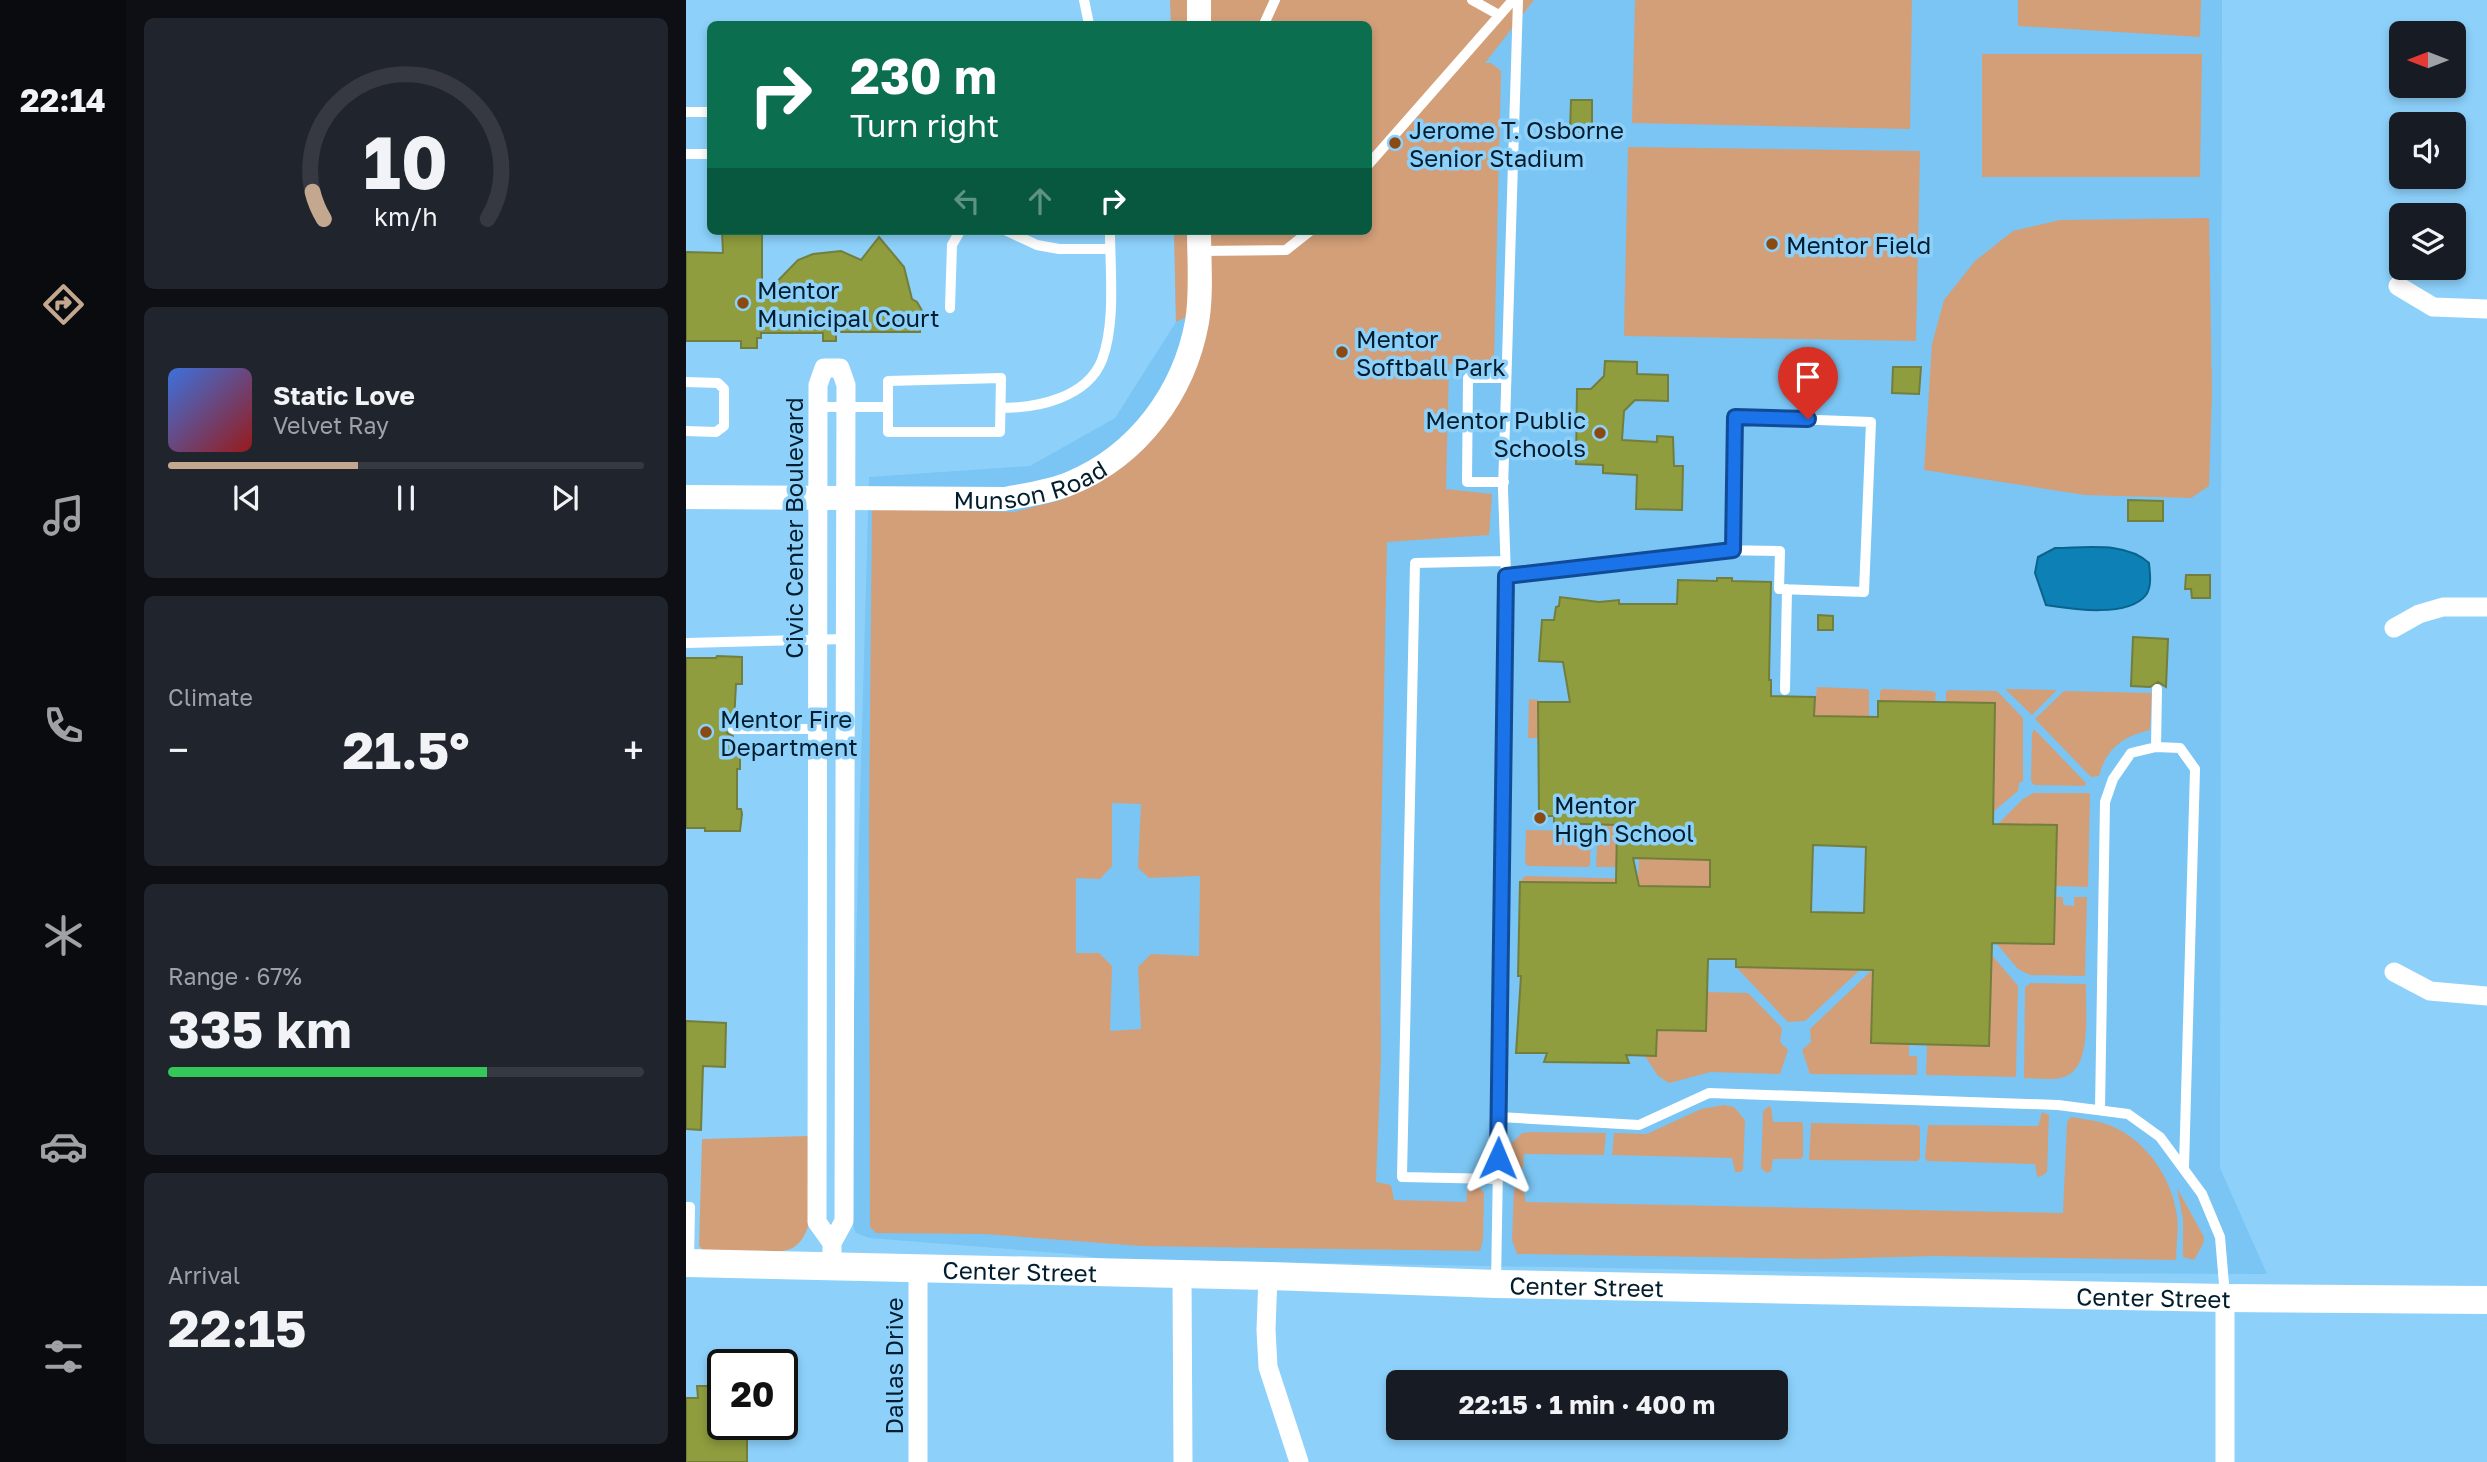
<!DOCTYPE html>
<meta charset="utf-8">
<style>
body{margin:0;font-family:"Golos Text",sans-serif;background:#20242c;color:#f1f3f6;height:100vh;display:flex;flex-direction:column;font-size:26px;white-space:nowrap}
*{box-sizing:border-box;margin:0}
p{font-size:23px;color:#9ea1a6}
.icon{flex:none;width:38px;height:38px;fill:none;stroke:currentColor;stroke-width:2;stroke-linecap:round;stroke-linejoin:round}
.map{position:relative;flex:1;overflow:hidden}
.drawer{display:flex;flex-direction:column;gap:18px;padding:18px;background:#0d0f14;width:560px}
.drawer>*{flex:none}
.hud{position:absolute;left:21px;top:21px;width:665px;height:214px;border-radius:10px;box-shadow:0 4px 10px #0003;background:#0b6e4f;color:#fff;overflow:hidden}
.needle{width:46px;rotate:270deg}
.controls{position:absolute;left:1703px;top:21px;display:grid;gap:14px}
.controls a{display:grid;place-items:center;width:77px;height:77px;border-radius:10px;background:#171b24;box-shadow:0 4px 10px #0003;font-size:35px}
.speed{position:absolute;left:21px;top:1349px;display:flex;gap:14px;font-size:35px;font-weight:700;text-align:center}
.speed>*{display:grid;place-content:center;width:91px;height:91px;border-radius:50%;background:#171b24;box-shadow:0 4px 10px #0003;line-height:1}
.speed .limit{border:4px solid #111;border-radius:10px;background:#fff;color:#111}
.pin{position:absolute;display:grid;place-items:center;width:60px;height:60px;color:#fff;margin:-72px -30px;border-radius:50% 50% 50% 0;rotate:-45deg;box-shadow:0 0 7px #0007}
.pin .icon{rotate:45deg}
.me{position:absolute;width:77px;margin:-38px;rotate:1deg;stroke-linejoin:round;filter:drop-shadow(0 0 5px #0008)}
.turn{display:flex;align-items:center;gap:24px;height:147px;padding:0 28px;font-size:32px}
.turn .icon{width:91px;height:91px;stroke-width:2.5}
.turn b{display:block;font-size:49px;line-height:60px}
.lanes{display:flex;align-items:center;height:66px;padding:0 28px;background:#0003;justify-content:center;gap:35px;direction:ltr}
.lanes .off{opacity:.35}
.big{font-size:52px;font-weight:700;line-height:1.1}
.drawer .card{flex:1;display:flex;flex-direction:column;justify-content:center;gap:10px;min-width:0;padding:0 24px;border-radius:10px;background:#20242c}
.drawer .dial{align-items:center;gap:0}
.dial svg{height:182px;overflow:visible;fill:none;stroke:#363941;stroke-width:7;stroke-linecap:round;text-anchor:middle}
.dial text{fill:#f1f3f6;stroke:none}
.song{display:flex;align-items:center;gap:21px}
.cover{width:84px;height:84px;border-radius:10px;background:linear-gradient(135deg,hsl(220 70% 55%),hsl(0 70% 35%))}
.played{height:7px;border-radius:4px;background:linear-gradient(90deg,#c3a78f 40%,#363941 40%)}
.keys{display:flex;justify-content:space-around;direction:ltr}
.heat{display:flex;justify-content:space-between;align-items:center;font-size:38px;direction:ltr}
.charge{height:10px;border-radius:5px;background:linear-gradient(90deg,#34c759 67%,#363941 0)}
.trip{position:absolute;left:700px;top:1370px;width:402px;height:70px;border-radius:10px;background:#171b24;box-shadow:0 4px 10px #0003;font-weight:700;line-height:70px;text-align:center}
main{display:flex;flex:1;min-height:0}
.tabs{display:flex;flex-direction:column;width:126px;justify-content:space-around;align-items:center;background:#090b0e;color:#9ea1a6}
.tabs .icon{width:49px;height:49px}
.tabs .current{color:#c3a78f}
.tabs b{font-size:32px;color:#f1f3f6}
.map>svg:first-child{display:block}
</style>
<main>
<nav class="tabs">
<b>22:14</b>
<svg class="icon current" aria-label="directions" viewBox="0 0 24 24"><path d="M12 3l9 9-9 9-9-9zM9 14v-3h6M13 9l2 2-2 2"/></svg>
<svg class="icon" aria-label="music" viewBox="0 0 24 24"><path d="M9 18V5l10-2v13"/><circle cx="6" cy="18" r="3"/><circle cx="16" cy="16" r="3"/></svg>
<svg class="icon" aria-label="phone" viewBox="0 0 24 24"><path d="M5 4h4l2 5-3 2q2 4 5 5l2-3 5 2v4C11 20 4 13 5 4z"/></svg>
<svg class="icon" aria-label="climate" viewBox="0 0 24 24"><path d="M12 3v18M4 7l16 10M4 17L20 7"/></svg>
<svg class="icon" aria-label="car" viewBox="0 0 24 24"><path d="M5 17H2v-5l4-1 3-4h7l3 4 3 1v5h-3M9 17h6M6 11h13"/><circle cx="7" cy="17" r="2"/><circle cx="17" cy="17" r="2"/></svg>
<svg class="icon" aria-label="filters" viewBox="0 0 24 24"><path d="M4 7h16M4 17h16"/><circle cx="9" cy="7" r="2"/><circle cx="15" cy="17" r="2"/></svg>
</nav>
<section class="drawer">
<div class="card dial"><svg viewBox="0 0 100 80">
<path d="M14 69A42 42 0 1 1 86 69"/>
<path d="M14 69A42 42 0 0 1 9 57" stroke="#c3a78f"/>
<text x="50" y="56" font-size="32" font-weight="700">10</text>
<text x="50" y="72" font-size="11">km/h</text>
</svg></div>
<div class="card">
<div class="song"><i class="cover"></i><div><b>Static Love</b><p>Velvet Ray</p></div></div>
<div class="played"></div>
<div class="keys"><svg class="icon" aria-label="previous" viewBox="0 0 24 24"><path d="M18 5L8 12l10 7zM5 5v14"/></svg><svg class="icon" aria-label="pause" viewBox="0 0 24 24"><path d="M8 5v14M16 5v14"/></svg><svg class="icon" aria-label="next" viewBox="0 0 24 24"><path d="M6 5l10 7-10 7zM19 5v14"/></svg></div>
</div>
<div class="card"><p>Climate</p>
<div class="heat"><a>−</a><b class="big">21.5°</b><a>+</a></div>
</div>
<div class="card"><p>Range · 67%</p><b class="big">335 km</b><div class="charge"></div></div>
<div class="card"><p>Arrival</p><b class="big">22:15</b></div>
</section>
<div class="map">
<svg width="1801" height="1462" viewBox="0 0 1801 1462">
<rect width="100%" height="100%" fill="#8dd1fb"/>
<!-- built -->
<path fill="#7ac5f3" d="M484,0h1052l-2,1168 47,106 -447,-2 -714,-13 -35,-5 -202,-16 -13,-5 -6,-16v-57l19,-683 161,-11 85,-48 61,-96 -2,-91h194v-207h-197z"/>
<!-- green -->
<path fill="#d39f79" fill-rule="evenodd" d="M484,0h364l-49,63h6l10,8 -7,292 -45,1 -3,125 46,5 -3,41 -102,7 -7,360 1,155 -5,125 15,3 3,15 72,2 2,-16 11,1 5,6 -1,46 -3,12 -339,-5 -157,-12 -108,-1 -6,-6 -1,-406 3,-312 142,3 47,-12 36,-16 36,-26 40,-47 34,-104 -31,15 -2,-91h194v-207h-197zM426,803l29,1 -3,64 11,10 51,-2 -1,80 -48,-2 -13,13 3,62 -31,2 2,-65 -13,-13h-23v-75l24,1 12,-13z
M949,0h277l-2,129 -278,-6z
M1332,0h183l-1,37 -182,-11z
M1296,54h220l-2,123h-218z
M942,147l292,4 -4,190 -292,-5z
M1523,218l3,175 -3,93 -18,12 -106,-3 -161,-25 8,-126 12,-44 31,-39 38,-30 47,-11z
M1131,687l50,2 2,2v26l-55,-1z
M1196,689l50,2 4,2 -1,9 -55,-1v-10z
M1319,689l52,1 -25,25z
M1263,690l48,1 26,27v63l-4,2 -1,8 -25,21 2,-109 -49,-1v-10z
M1378,691l88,2 -2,37c-27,6 -44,19 -51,46l-8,1 -56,-58z
M843,699l9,1v38h-10z
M1348,729l52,54 -1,3 -51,-1 -3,-4 1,-47z
M1347,793h57l-2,94 -33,-1 1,-61 -58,-1 25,-25z
M912,824l19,1v42h-21z
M840,830l65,1 -1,34 -2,2 -60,-1 -3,-3z
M953,858l71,2 -1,36 -11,-9 -59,-1 -1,-3 -118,-1 5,-6 113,3z
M1369,897h8v8l11,1v-9h13l-2,79 -55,-1 -12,-6 -22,-26 58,1z
M1305,954l27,32 -2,91 -90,-2 1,-31 62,1z
M1050,967l124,3 -55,51 -17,1z
M1187,969l-2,74 38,1v12h8v19l-107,-1 -8,-24 9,-8 -1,-13z
M1345,983l55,1c-1,26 7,84 -22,93 -12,4 -28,1 -40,1l1,-91z
M1021,992l41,1 34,35 -2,14 8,8 -8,24 -69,-2 -42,11 -11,-7 -13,-20h11l1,-26z
M1038,1105l10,2 11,13 -2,49 -2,3h-6l-3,-14 -120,-3 2,-22 33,1 54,-25z
M1083,1106l2,1 2,15h29l1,4v30l-2,3h-28l-2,12 -4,2 -6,-5 2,-57z
M1356,1112l7,3 -2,57 -7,5 -3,-1 -2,-12 -108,-3 -2,-4 3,-32 110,1z
M1385,1117c10,2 22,3 32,6 40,12 69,53 74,93 2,14 -1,30 -1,44l-242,-4 -112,3 -301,-5h-4l-5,-14 2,-51 5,-2 4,1 3,14 537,11 4,-91z
M1125,1123l106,2 3,2v30l-2,4 -109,-1z
M845,1132l75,1 -2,22 -80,-1 -1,13 -3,3 -10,-8 1,-18 11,-11z
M124,1136l-1,88c-3,9 -7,18 -15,23 -14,10 -70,4 -90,4l-5,-5 3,-107z
M1491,1188l27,49 -1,7 -9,16 -11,-3v-37z"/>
<!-- water -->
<path fill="#0d80b5" stroke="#0a638c" stroke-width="2" d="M1369,548c30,0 71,-7 94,15 1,11 3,23 -3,32 -18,23 -74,14 -100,10l-11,-32 3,-16z"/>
<!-- building -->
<path fill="#8f9d3e" stroke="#737e3c" stroke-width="2" fill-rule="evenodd" d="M885,100h21v32l-22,-1z
M36,231h40v66l36,-37 15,-6 28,-3 20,9 18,-23 25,30 8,32 5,3 7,12 -4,1v17h-84v9h-13v-8h-62v5h-4v10h-16v-7h-55v-89l37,1z
M919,361l32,1v12l31,1v26l-33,-1 -11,11 -2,29 35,2v-6l16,1 1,29h9l-1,44 -46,-1 1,-34 -34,-2v-8l-27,-1 1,-75h14l13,-13z
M1207,367h28l-2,27 -27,-1z
M1442,500l35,1v20h-35z
M1500,575h24v23h-18l-1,-9h-6z
M1031,578h15v3l39,1 -2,98h2v16l44,1 -1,19 64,1v-16l117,2 -2,121 64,1 -3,119 -62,-1 -3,103 -118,-3 2,-73 -137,-3v-8h-28l-2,72 -49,-1 -1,26 -30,-1 3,8 -85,-1 3,-9h-31l5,-77h-3l2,-94 96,1 1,-58 -63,-2v-7h-15l-1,-114h32l-7,-40 -24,-1 3,-41h12l2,-13 3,-1 1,-9 39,5 20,-2v4h58l1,-24 39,1zM1127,845l53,2 -2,66 -53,-1zM947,858l77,2v27l-71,-1z
M1132,615l15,1v14h-15z
M1447,637l35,2 -2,48 -8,-5 -8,5 -19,-1z
M31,656l25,1v27h-6l-2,38 -5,1 -3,5 1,5 6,3v14h7v19h-3v40h4l1,5 -2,17h-35v-3h-19v-170h30z
M0,1021l40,2 -1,44 -22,-1 -2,64 -15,-1z
M11,1386h18v15h8v23h20v4h4v34h-61v-64h12z"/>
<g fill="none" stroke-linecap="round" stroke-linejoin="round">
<!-- service -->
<path stroke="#fff" stroke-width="10" d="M398,0l5,24
M786,0l27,15
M578,24l11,-24
M0,112h24
M0,154h24
M682,165l145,-165
M321,231l30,14 22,4h51
M513,251l87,-1 24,-19
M264,308l2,-63 8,-14
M315,378l-1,54h-112v-51z
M0,382l32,1 6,6v37l-8,6 -30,-1
M132,407h70
M315,408c36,0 86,-10 101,-48 14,-37 8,-90 8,-129
M818,482h-37l1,-104h38
M820,576l210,-26 64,1 -1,38 85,3 7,-170 -136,-5 -2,132
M0,643l159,-4
M1099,690l2,-101
M47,729h83
M1470,747l1,-58
M1414,1109l5,-307 8,-23 18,-26 25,-6 24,1 15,21 -11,399
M813,1117l140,8 70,-32 349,12 70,9 32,23 42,57 18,43 5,59
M812,1179l-96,-2 13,-614 90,-2
M0,1207h4l-1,55
M810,1283l8,-464 2,-243 -3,-87 15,-489"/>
<!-- minor -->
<path stroke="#fff" stroke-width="19" d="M1712,286l35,21 54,2
M1708,628l25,-14 24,-7h44
M1708,972l36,19 57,5
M146,1243l-15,-21 1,-837 6,-17h16l6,17 -2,836 -12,22v24
M232,1269v193
M496,1274l1,188
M582,1276l-2,54 2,37 31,95
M1539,1462v-164"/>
<!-- tertiary -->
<g stroke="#fff" stroke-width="24">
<path d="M513,24v-24"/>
<path id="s1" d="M0,497l318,2c22,-4 46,-7 67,-16 67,-28 113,-90 126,-161 5,-29 2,-62 2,-91"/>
</g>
<!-- secondary -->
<path stroke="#fff" stroke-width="28" id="s2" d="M0,1263l582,13 228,8 729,14 262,2"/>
</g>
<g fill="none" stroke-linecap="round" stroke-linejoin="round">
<defs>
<path id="route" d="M812,1158l8,-582 227,-26 2,-133 73,2"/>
</defs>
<!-- route casing -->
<use href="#route" stroke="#114b97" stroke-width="18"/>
<!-- route -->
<use href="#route" stroke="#1a73e8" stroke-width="12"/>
</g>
<!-- markers -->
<g fill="#8a4b12" stroke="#8dd1fb" stroke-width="2.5">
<circle cx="709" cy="143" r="7"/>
<circle cx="1086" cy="244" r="7"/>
<circle cx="57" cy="303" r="7"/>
<circle cx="656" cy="352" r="7"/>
<circle cx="914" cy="433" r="7"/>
<circle cx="20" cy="732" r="7"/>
<circle cx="854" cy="818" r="7"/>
</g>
<g text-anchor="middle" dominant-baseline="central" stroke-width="7" stroke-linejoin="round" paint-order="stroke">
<!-- poi labels -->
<g font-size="24" fill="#021e2e" stroke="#8dd1fb" text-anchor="start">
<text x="723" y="129">Jerome T. Osborne<tspan x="723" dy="28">Senior Stadium</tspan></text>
<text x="1100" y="244">Mentor Field</text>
<text x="71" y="289">Mentor<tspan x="71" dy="28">Municipal Court</tspan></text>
<text x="670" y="338">Mentor<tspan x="670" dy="28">Softball Park</tspan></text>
<text x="900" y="419" text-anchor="end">Mentor Public<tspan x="900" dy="28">Schools</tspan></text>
<text x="34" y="718">Mentor Fire<tspan x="34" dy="28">Department</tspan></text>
<text x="868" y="804">Mentor<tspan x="868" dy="28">High School</tspan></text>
</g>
<!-- street labels -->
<g font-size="24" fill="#021e2e" stroke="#8dd1fb">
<text stroke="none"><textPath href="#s1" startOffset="346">Munson Road</textPath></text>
<text transform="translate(107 528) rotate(-90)">Civic Center Boulevard</text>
<text stroke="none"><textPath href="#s2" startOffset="334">Center Street</textPath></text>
<text stroke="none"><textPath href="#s2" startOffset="901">Center Street</textPath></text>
<text stroke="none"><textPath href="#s2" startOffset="1468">Center Street</textPath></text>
<text transform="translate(207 1366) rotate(-90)">Dallas Drive</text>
</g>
</g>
</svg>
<div class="controls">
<a><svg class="needle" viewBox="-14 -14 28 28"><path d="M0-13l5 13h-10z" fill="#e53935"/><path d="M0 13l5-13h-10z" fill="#9ea1a6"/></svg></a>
<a><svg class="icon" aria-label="sound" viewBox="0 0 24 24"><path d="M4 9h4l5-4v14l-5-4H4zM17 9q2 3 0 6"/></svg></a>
<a><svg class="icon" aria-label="layers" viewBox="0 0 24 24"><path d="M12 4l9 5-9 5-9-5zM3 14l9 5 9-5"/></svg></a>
</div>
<div class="speed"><div class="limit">20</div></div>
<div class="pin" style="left:1122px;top:419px;background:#d93025"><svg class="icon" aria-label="arrive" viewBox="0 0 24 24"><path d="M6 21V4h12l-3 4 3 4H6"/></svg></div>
<svg class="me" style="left:812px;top:1158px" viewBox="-20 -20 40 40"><path d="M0-17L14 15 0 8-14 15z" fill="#1a73e8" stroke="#fff" stroke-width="4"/></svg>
<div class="trip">22:15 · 1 min · 400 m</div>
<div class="hud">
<div class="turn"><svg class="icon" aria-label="right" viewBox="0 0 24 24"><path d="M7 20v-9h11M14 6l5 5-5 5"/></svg><div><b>230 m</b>Turn right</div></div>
<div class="lanes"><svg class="icon off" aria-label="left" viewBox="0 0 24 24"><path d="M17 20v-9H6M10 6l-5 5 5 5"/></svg><svg class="icon off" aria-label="ahead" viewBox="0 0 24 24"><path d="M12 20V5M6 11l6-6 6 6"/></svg><svg class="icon" aria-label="right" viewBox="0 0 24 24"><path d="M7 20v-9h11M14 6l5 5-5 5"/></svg></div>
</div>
</div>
</main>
